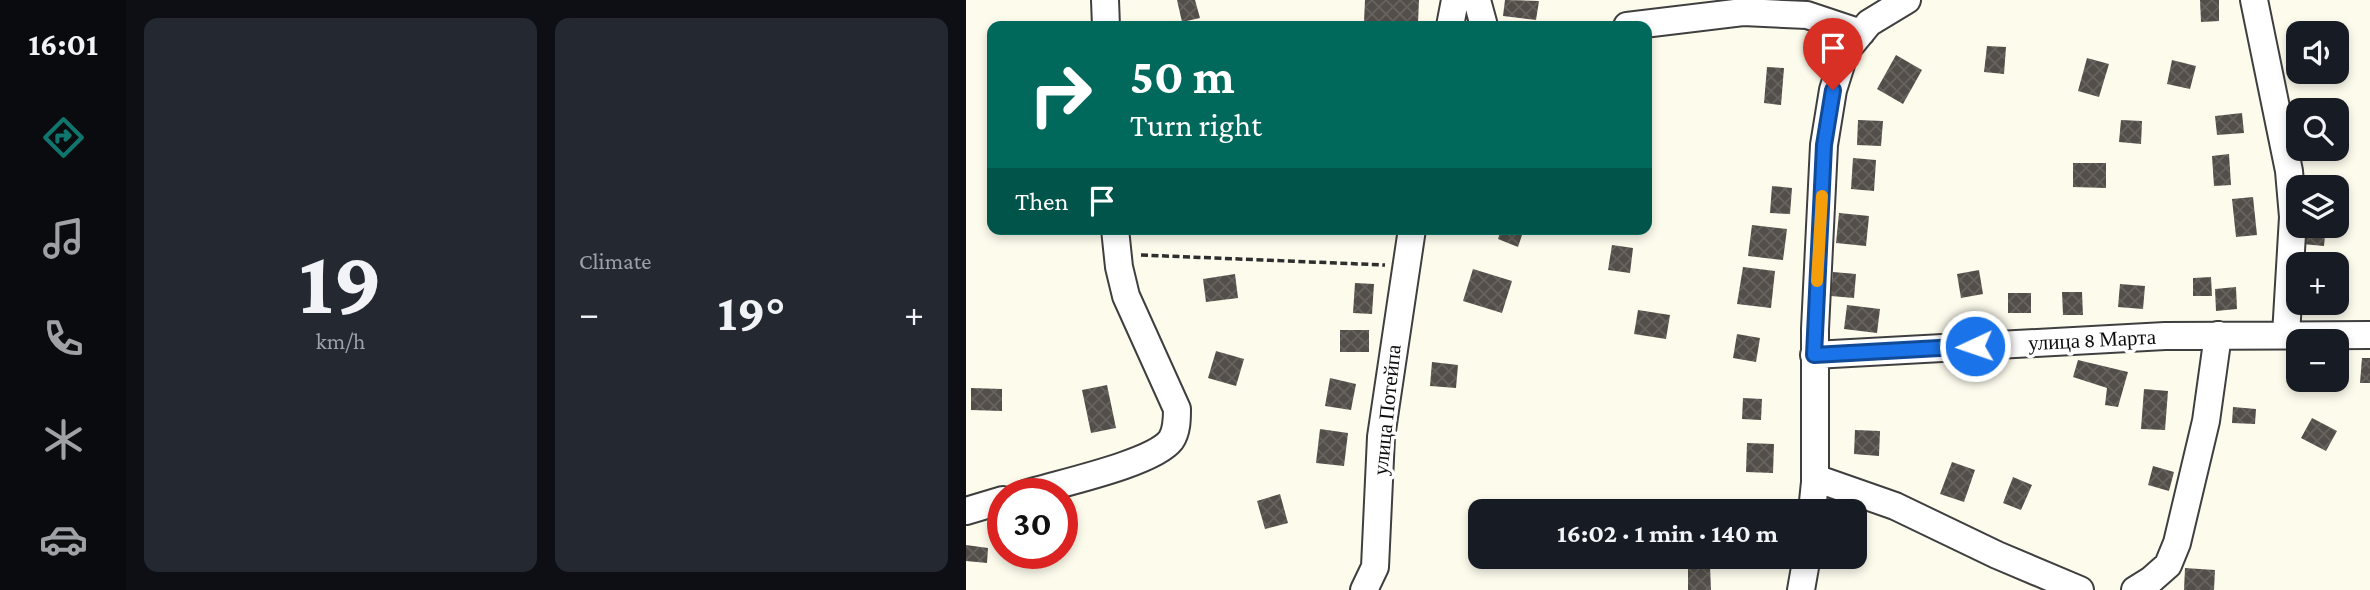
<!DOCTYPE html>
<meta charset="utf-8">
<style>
body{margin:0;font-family:"Crimson Pro",serif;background:#242831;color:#f1f3f6;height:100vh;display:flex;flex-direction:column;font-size:26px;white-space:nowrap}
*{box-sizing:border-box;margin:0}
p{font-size:23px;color:#9ea1a6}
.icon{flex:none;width:38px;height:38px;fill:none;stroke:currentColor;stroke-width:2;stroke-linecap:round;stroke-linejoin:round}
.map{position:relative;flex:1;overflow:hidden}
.details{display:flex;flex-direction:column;gap:18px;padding:18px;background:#0d0f14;width:840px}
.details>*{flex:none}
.banner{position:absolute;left:21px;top:21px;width:665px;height:214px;border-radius:14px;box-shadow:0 4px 10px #0003;background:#00695c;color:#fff;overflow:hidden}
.controls{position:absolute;left:1320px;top:21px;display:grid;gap:14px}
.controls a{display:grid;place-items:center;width:63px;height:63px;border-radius:14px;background:#171b24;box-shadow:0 4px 10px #0003;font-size:35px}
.speed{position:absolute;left:21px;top:478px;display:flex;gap:14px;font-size:35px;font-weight:700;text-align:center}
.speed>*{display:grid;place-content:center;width:91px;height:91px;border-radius:50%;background:#171b24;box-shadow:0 4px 10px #0003;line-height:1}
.speed .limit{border:10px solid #d22;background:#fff;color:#111}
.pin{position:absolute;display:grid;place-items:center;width:60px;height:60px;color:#fff;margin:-72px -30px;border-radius:50% 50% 50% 0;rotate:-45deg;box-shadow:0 0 7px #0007}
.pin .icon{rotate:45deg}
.me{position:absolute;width:77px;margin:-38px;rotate:267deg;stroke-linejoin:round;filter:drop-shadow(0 0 5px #0008)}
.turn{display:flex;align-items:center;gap:24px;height:147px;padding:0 28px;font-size:32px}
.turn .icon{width:91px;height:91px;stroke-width:2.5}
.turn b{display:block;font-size:49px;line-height:60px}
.then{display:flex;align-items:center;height:66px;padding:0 28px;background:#0003;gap:14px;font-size:26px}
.big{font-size:52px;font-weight:700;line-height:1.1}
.details .tile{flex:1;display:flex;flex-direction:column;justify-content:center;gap:10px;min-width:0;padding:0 24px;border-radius:14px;background:#242831}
.details .dial{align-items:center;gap:0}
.dial b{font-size:91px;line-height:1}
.heat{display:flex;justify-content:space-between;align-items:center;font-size:38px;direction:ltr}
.details .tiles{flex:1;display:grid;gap:18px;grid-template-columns:repeat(2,1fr)}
.trip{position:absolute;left:502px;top:499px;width:399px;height:70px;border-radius:14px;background:#171b24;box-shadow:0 4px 10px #0003;font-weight:700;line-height:70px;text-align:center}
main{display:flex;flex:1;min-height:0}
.tabs{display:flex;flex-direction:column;width:126px;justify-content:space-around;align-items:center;background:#090b0e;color:#9ea1a6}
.tabs .icon{width:49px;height:49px}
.tabs .on{color:#0f766e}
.tabs b{font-size:32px;color:#f1f3f6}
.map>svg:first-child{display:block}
</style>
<main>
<nav class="tabs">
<b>16:01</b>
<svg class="icon on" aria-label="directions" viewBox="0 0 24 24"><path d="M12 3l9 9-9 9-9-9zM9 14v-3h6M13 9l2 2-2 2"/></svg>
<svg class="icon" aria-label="music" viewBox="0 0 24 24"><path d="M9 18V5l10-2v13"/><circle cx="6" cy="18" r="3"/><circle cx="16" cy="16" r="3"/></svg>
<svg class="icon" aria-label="phone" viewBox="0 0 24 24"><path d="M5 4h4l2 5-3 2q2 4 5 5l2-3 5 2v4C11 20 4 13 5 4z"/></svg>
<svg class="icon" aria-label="climate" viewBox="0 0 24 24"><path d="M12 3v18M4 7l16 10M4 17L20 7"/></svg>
<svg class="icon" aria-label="car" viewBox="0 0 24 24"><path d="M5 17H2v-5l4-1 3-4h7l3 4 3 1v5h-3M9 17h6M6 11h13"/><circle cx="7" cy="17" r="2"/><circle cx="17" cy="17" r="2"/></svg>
</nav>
<section class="details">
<div class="tiles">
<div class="tile dial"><b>19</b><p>km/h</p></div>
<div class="tile"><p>Climate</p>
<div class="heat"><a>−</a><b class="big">19°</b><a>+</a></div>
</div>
</div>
</section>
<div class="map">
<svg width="1404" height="590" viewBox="0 0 1404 590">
<defs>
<pattern id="building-cross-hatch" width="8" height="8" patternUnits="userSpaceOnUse" patternTransform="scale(1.75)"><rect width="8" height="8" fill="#534e49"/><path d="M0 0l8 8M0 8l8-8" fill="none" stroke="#67635f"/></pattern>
</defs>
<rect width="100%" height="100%" fill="#fdfbec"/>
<!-- building -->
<path fill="url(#building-cross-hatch)" d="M211,0h18l5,18 -18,4z
M399,0h54l-1,23 -54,-1z
M539,0l34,1 -3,19 -33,-4z
M1234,0h19v21l-18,1z
M1021,46l19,1 -2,27 -20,-2z
M930,55l26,15 -19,34 -26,-15z
M1121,58l22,6 -10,33 -21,-6z
M1206,60l24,6 -6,23 -23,-5z
M801,67l17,1 -3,37 -17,-2z
M681,76l5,1 -4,20 -1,-1z
M1370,108h3l7,24 -10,2z
M1276,113l2,20 -27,2 -2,-19z
M892,120l25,1 -2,25 -24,-1z
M1155,120l21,1 -1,23 -22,-2z
M1263,154l2,31 -17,1 -2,-30z
M887,158l23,2 -2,31 -23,-2z
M1107,163h33v25l-33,-1z
M806,186l20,2 -2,26 -20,-1z
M1287,197l4,38 -21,2 -4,-38z
M873,213l30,3 -3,30 -30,-3z
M786,225l35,4 -4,31 -35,-4z
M1339,226h21l-2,20 -21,-2z
M230,229h31v2l-30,3z
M535,229h23l-6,18 -20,-8z
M646,245l21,3 -3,25 -22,-3z
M777,267l32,4 -4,37 -34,-4z
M507,269l39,12 -10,32 -39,-12z
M1013,270l4,24 -22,4 -4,-24z
M867,272l23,2 -2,24 -23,-2z
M269,274l3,24 -32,4 -3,-23z
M1245,277l1,19h-19v-18z
M389,283l19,1 -2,30 -19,-1z
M1154,284l25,2 -2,23 -25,-2z
M1270,287l1,22 -21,2 -1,-22z
M1096,292h20l1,23h-20z
M1042,293h23v20h-23z
M881,305l33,4 -3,24 -33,-4z
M672,310l32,5 -4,24 -32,-5z
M374,330h29v22h-29z
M771,334l23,4 -4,24 -23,-4z
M250,351l28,8 -8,27 -28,-8z
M1396,358h8v25h-10z
M1112,360l50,12 -10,35 -13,-2 2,-17 -34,-11z
M466,362l26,3 -2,23 -26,-2z
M364,378l26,6 -5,26 -26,-4z
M141,385l9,43 -25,5 -9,-43z
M5,388l31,1v22l-31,-1z
M1178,389l24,2 -3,39 -24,-1z
M777,398l19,1 -1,21 -19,-1z
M1267,407l23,2 -1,15 -23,-1z
M1346,418l25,13 -11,20 -25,-13z
M354,429l28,4 -4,33 -28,-3z
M889,430l25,1 -1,25 -25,-2z
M781,443l27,1 -1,29 -27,-1z
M986,462l23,8 -11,32 -24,-8z
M1187,466l21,6 -5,19 -21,-6z
M1047,477l19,8 -11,25 -18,-7z
M314,494l8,29 -23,6 -8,-28z
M523,500l13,11h-22v8l-4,-4z
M789,500h24v11h-24z
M889,521l11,1 -3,27 -8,-1z
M0,545l22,3 -1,15 -21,-2z
M722,566h22l1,24h-23z
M1219,568l30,2 -1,20h-30z"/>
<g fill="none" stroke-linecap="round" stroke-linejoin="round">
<defs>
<path id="minor" d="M139,0l1,26
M511,0l7,26
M1288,0l35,171 4,46 -7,118
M484,26l5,-26
M661,26l116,-14 64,3 54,18
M848,355l351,-19 205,-1
M849,478l80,28 102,49 83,35
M59,494c31,-10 128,-30 146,-54 6,-9 6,-21 6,-31l-51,-113 -7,-29 -4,-38
M0,511l37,-11
M846,511l3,-29v-153l9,-184 9,-55 12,-38 24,-29 38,-23
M398,590l11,-23 6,-130 31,-208
M835,590l6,-34
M1169,590l16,-10 17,-15 9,-22 29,-122 12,-86"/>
</defs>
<!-- minor casing -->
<use href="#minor" stroke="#3f3f3f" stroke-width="30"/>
<!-- path -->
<path stroke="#2e2e2e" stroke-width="3.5" stroke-dasharray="7 3.5" stroke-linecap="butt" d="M175,255l244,10"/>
<!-- minor -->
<use href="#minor" stroke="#fff" stroke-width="26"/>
</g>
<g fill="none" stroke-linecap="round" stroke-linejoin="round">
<defs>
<path id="route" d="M867,90l-9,55 -10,210 161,-9"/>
</defs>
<!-- route casing -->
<use href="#route" stroke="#114b97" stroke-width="18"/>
<!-- route -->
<use href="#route" stroke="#1a73e8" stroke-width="12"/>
<!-- slow -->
<path stroke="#f59e0b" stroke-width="12" d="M851,281l5,-85"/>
</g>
<g text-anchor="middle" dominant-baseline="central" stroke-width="7" stroke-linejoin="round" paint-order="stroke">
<!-- street labels -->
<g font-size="21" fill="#0c0c0c" stroke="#fff">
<text transform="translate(1126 340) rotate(-3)">улица 8 Марта</text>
<text transform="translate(421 410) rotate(-84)">улица Потейпа</text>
</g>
</g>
</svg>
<div class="controls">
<a><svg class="icon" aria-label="sound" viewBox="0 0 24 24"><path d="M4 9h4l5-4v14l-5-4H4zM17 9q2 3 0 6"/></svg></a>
<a><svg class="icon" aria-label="search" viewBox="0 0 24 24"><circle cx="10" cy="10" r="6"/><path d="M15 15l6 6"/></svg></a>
<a><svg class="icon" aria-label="layers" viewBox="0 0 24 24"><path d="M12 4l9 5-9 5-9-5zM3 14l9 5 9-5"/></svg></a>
<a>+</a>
<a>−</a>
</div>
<div class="speed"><div class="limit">30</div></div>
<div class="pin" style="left:867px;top:90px;background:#d93025"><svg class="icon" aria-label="arrive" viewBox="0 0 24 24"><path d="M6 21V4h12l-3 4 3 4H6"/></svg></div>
<svg class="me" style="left:1009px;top:346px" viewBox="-20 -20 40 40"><circle r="17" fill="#1a73e8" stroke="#fff" stroke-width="3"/><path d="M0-11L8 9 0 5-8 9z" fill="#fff"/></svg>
<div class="trip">16:02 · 1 min · 140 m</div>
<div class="banner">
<div class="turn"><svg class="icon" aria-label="right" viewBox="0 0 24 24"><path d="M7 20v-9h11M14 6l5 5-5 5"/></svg><div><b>50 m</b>Turn right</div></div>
<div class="then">Then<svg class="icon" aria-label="arrive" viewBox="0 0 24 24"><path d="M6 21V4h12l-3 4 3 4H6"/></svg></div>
</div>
</div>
</main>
